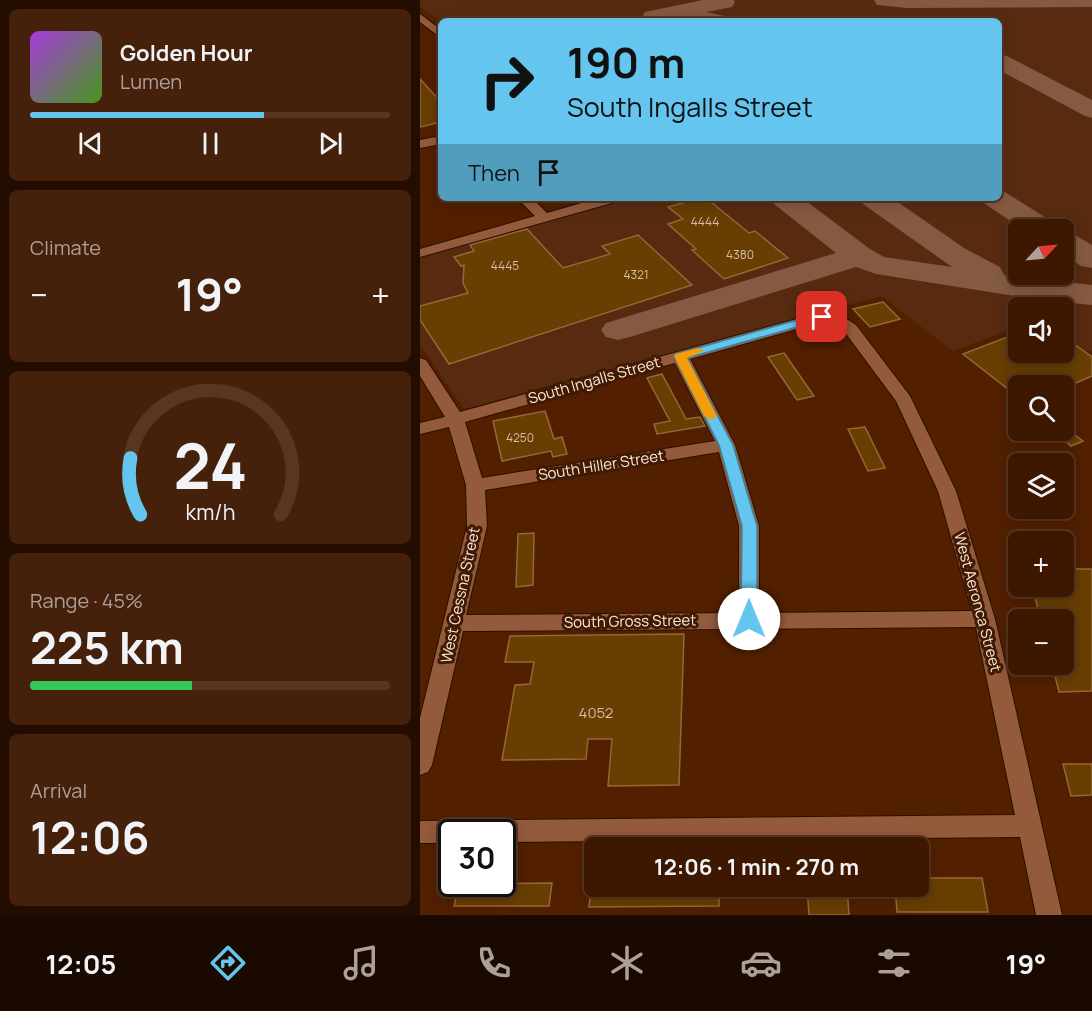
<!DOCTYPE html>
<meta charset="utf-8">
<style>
body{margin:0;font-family:Manrope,sans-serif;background:#45200a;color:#f1f3f6;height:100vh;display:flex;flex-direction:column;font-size:22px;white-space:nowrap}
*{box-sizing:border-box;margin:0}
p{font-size:20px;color:#ad9f99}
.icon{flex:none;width:33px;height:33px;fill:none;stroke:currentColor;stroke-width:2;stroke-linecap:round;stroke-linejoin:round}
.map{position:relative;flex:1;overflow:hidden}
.details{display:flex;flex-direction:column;gap:9px;padding:9px;background:#220d00;width:420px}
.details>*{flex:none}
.guide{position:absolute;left:18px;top:18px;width:564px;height:183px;border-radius:9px;box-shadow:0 3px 15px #0003,0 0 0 2px #573622;background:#64c5ee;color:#111;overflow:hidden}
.needle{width:39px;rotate:64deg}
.fabs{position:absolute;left:588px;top:219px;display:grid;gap:12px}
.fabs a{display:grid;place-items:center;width:66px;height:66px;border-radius:9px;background:#3e1700;box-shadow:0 3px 15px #0003,0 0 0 2px #573622;font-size:30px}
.speed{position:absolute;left:18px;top:819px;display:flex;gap:12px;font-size:30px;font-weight:700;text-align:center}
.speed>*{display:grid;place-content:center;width:78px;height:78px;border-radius:50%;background:#3e1700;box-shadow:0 3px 15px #0003,0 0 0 2px #573622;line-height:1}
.speed .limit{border:3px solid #111;border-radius:9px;background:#fff;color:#111}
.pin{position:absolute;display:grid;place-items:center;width:51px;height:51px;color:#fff;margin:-26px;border-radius:12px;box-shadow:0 3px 9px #0006}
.me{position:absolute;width:66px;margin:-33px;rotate:0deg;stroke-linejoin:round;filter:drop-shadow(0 0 4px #0008)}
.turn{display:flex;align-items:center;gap:21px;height:126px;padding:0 30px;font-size:27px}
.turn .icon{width:78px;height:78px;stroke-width:2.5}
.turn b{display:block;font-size:42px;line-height:51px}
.then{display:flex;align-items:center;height:57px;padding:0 30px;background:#0003;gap:12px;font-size:22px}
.big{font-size:45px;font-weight:700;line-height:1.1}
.details .tile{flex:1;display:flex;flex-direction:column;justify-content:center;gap:9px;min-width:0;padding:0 21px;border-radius:9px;background:#45200a}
.details .dial{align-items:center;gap:0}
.dial svg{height:156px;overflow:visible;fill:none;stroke:#573622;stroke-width:7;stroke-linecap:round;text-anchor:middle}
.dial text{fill:#f1f3f6;stroke:none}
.song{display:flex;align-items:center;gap:18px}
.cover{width:72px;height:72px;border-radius:9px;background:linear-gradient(135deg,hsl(280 70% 55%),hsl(100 70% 35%))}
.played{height:6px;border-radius:3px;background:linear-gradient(90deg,#64c5ee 65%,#573622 65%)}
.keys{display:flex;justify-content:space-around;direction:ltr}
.heat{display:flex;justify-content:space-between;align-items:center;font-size:33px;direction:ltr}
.charge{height:9px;border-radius:4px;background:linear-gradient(90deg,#34c759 45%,#573622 0)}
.trip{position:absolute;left:164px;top:837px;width:345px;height:60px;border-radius:9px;background:#3e1700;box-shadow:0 3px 15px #0003,0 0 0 2px #573622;font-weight:700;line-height:60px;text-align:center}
.menu{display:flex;height:96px;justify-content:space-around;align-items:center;background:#190900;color:#ad9f99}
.menu .icon{width:42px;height:42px}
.menu .on{color:#64c5ee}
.menu b{font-size:27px;color:#f1f3f6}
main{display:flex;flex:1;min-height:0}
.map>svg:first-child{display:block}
</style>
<main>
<section class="details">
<div class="tile">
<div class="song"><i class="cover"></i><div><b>Golden Hour</b><p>Lumen</p></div></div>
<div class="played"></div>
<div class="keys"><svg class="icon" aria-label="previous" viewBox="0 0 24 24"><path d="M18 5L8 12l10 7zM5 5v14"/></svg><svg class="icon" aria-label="pause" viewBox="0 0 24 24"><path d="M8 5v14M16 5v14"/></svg><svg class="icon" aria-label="next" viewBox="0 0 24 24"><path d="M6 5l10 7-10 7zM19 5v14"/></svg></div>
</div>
<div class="tile"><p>Climate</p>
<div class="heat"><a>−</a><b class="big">19°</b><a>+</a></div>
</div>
<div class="tile dial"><svg viewBox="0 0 100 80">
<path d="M14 69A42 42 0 1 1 86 69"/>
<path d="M14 69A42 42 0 0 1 9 40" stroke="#64c5ee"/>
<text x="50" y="56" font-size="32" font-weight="700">24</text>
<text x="50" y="72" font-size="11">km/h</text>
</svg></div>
<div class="tile"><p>Range · 45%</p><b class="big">225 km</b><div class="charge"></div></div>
<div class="tile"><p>Arrival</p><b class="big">12:06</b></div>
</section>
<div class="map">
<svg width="672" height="915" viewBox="0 0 672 915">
<rect width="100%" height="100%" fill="#521f00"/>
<!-- built -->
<path fill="#582b10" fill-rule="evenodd" d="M0,0h672v351h-8l-20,-14v-29h-46v19l-65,24 -72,-55 -417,113 -44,-64v-97l194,-50h385v-177h-558v2l-21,-17zM598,230h46v44h-46z"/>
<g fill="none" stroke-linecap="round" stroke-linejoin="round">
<!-- taxiway -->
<path fill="#855a42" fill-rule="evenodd" d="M283,0h30l2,2 -3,5 -26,5 18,4 3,5h-82l-3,-4 3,-5z
M454,0h218v7l-185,1 -30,-3z
M579,54l8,2 85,44v18l-9,-3 -84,-45z
M579,190l6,2 51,32 4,6h-36l-39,-26 -4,-6h18z
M350,198h32l68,51 14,8 68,10 -89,-63 -4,-6h33l72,50 36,19 4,8 88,10v20l-51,-5 -165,-26 -20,-7 -226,70 -12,3 -12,-3 -5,-7 5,-7 230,-70 -62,-49z
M644,232l11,3 17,10v23l-11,-2 -17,-12z"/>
</g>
<!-- building -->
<path fill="#683e02" stroke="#956936" stroke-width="1.5" d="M0,79l21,23v20l-21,5z
M280,198h6l43,35 6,-2 33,27 -64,21 -32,-29 4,-1 -28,-25 15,-5 -15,-12z
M107,229l36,39 47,-14 -8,-8 36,-11 54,50 -243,79 -29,-44v-14l48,-13 -5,-10 1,-18 -3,1 -7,-9 20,-6 -4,-6z
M463,302l17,17 -30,8 -17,-18z
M598,333v19h46v-15l28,20v19l-23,10h-51v11l-55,-43z
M364,353l30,43 -17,4 -29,-43z
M242,374l24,45 14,-2 5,9 -48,8 -3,-10 16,-3 -23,-43z
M125,411l9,28 8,-2 5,17 -14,3 -2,-6 -49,10 -9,-40z
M445,427l20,41 -17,3 -20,-42z
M651,432l12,9 -12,5 -11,-10z
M114,533l-1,52 -17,2 2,-53z
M644,569h28v122l-33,1 -7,-28h12v-44h-23l-9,-34h32z
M264,634l-5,151 -71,1 4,-47h-24l-2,20 -84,1 13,-75 15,-1 4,-22h-29l5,-26z
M643,764h29v31l-21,1z
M498,878h64l6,34h-91l-2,-26h23z
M132,883l-3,23h-95l5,-22z
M171,886h128v20l-130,1z
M387,886h40l2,29h-40z"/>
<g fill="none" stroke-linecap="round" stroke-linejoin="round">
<defs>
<path id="minor" d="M0,14l21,16v8l-21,-16z
M21,136v8l-21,4v-8z
M97,198h15l15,15 52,-15h22l-2,3 -199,56v-8l115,-33z
M402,312l20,4 14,9 54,71 46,95 39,128 67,296h-26l-16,-78 -518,5v-10h-50v11h-32v-22l595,-6 -39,-188 -513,4 -31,134 -4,7 -8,3v-57l47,-192 -1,-41 -17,-58 -29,7v-11l25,-6 -25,-41v-18l6,2 34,52zM402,322l11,1 11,8 52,70 42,90 34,120 -213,2v-87l-24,-81 -45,-86zM255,363l40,78 -233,37 -17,-56zM299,452l20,74v87l-273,2 21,-89 -2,-36z"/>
</defs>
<!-- minor casing -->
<use href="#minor" stroke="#2b1002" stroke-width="2"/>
<!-- minor -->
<use href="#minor" fill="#945a3c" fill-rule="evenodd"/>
</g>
<!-- route -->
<path fill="#64c5ee" stroke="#41809b" stroke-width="1.5" d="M402,313l4,1v5l-139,39 46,87 24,81v93l-2,4h-12l-2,-4 1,-93 -23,-81 -45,-89 2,-2z"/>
<!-- slow -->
<path fill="#f59e0b" d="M278,348l6,3 -17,7 30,58 -6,4 -7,-4 -30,-60 2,-2z"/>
<g text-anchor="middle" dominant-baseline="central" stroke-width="6" stroke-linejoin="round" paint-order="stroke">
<!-- number labels -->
<g font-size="12" fill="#d8bea7">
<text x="285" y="221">4444</text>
<text x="320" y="254">4380</text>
<text x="85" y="265">4445</text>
<text x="216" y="274">4321</text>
<text x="100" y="437">4250</text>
</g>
<!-- street labels -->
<g font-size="15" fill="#fde8de" stroke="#411a02">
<text transform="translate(174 380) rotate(-16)">South Ingalls Street</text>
<text transform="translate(181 465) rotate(-9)">South Hiller Street</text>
<text transform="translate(40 595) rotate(-78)">West Cessna Street</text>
<text transform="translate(558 602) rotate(75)">West Aeronca Street</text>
<text transform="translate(210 621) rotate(-1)">South Gross Street</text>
</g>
<!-- near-number labels -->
<g font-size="15" fill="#d8bea7">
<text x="176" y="712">4052</text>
</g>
</g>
</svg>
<div class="fabs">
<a><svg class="needle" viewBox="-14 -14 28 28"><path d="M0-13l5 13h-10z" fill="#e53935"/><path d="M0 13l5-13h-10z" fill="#ad9f99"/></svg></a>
<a><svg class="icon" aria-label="sound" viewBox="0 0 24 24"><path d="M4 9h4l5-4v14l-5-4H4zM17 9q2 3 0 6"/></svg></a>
<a><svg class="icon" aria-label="search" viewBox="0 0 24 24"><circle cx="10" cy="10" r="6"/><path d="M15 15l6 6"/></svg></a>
<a><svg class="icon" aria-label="layers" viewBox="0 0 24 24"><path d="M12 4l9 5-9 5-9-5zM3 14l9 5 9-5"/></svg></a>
<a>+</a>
<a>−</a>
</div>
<div class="speed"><div class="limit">30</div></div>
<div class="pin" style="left:402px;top:317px;background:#d93025"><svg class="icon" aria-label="arrive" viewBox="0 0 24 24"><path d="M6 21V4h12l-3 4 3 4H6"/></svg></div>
<svg class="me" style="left:329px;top:619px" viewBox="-20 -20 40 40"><circle r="19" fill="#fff"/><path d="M0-13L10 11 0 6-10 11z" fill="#64c5ee"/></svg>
<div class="trip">12:06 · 1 min · 270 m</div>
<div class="guide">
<div class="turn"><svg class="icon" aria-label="right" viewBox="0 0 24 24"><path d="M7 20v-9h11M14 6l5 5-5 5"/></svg><div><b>190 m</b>South Ingalls Street</div></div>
<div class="then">Then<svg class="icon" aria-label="arrive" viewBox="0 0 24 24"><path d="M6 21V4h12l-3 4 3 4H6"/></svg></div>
</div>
</div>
</main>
<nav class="menu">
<b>12:05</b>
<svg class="icon on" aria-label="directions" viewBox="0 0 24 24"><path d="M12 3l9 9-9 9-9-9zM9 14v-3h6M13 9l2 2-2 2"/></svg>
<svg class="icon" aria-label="music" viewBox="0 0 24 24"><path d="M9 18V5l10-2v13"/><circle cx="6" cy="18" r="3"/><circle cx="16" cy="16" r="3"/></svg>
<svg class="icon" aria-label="phone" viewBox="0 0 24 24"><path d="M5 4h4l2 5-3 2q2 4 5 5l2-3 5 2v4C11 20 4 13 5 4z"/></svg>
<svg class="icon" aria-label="climate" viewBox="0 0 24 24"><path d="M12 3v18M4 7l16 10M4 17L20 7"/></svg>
<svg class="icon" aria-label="car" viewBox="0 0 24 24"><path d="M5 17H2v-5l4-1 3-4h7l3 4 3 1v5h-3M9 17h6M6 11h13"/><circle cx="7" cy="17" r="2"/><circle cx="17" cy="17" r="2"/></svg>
<svg class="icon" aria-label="filters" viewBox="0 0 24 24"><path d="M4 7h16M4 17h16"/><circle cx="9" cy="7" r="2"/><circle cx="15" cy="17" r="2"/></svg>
<b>19°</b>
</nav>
